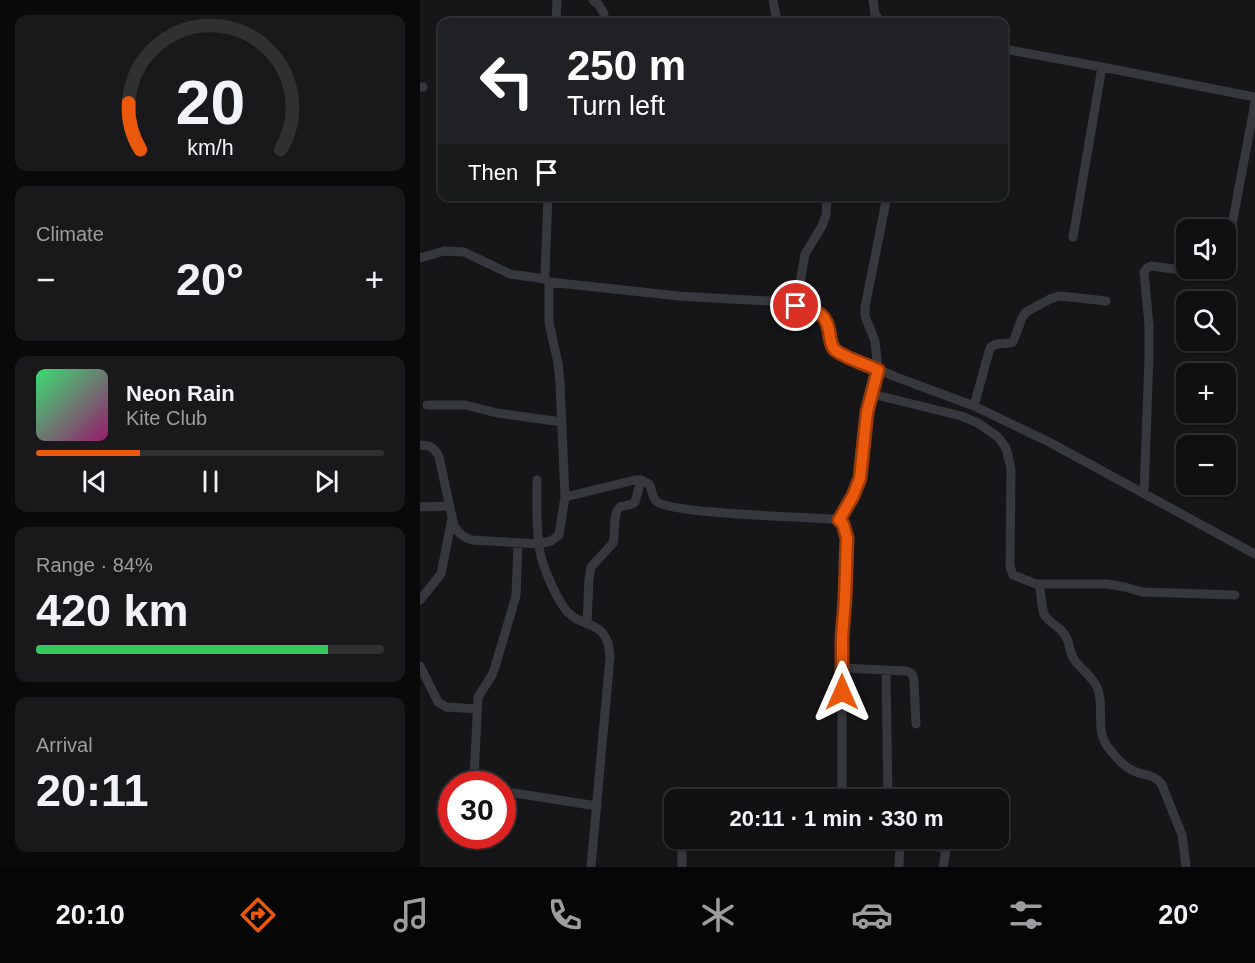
<!DOCTYPE html>
<meta charset="utf-8">
<style>
body{margin:0;font-family:Arial,sans-serif;background:#19191b;color:#f1f3f6;height:100vh;display:flex;flex-direction:column;font-size:22px;white-space:nowrap}
*{box-sizing:border-box;margin:0}
p{font-size:20px;color:#9c9d9f}
.icon{flex:none;width:33px;height:33px;fill:none;stroke:currentColor;stroke-width:2;stroke-linecap:round;stroke-linejoin:round}
.map{position:relative;flex:1;overflow:hidden}
.drawer{display:flex;flex-direction:column;gap:15px;padding:15px;background:#09090a;width:420px}
.drawer>*{flex:none}
.banner{position:absolute;left:18px;top:18px;width:570px;height:183px;border-radius:12px;box-shadow:0 2px 4px #0004,0 0 0 2px #303032;background:#202124;color:#fff;overflow:hidden}
.fabs{position:absolute;left:756px;top:219px;display:grid;gap:12px}
.fabs a{display:grid;place-items:center;width:60px;height:60px;border-radius:12px;background:#101012;box-shadow:0 2px 4px #0004,0 0 0 2px #303032;font-size:30px}
.speed{position:absolute;left:18px;top:771px;display:flex;gap:12px;font-size:30px;font-weight:700;text-align:center}
.speed>*{display:grid;place-content:center;width:78px;height:78px;border-radius:50%;background:#101012;box-shadow:0 2px 4px #0004,0 0 0 2px #303032;line-height:1}
.speed .limit{border:9px solid #d22;background:#fff;color:#111}
.pin{position:absolute;display:grid;place-items:center;width:51px;height:51px;color:#fff;margin:-26px;border:3px solid #fff;border-radius:50%;box-shadow:0 2px 6px #0007}
.me{position:absolute;width:66px;margin:-33px;rotate:0deg;stroke-linejoin:round;filter:drop-shadow(0 0 4px #0008)}
.turn{display:flex;align-items:center;gap:21px;height:126px;padding:0 30px;font-size:27px}
.turn .icon{width:78px;height:78px;stroke-width:2.5}
.turn b{display:block;font-size:42px;line-height:51px}
.then{display:flex;align-items:center;height:57px;padding:0 30px;background:#0003;gap:12px;font-size:22px}
.big{font-size:45px;font-weight:700;line-height:1.1}
.drawer .tile{flex:1;display:flex;flex-direction:column;justify-content:center;gap:9px;min-width:0;padding:0 21px;border-radius:12px;background:#19191b}
.drawer .dial{align-items:center;gap:0}
.dial svg{height:156px;overflow:visible;fill:none;stroke:#303032;stroke-width:7;stroke-linecap:round;text-anchor:middle}
.dial text{fill:#f1f3f6;stroke:none}
.song{display:flex;align-items:center;gap:18px}
.cover{width:72px;height:72px;border-radius:9px;background:linear-gradient(135deg,hsl(140 70% 55%),hsl(320 70% 35%))}
.played{height:6px;border-radius:3px;background:linear-gradient(90deg,#ea580c 30%,#303032 30%)}
.keys{display:flex;justify-content:space-around;direction:ltr}
.heat{display:flex;justify-content:space-between;align-items:center;font-size:33px;direction:ltr}
.charge{height:9px;border-radius:4px;background:linear-gradient(90deg,#34c759 84%,#303032 0)}
.trip{position:absolute;left:244px;top:789px;width:345px;height:60px;border-radius:12px;background:#101012;box-shadow:0 2px 4px #0004,0 0 0 2px #303032;font-weight:700;line-height:60px;text-align:center}
.menu{display:flex;height:96px;justify-content:space-around;align-items:center;background:#060607;color:#9c9d9f}
.menu .icon{width:42px;height:42px}
.menu .on{color:#ea580c}
.menu b{font-size:27px;color:#f1f3f6}
main{display:flex;flex:1;min-height:0}
.map>svg:first-child{display:block}
</style>
<main>
<section class="drawer">
<div class="tile dial"><svg viewBox="0 0 100 80">
<path d="M14 69A42 42 0 1 1 86 69"/>
<path d="M14 69A42 42 0 0 1 8 45" stroke="#ea580c"/>
<text x="50" y="56" font-size="32" font-weight="700">20</text>
<text x="50" y="72" font-size="11">km/h</text>
</svg></div>
<div class="tile"><p>Climate</p>
<div class="heat"><a>−</a><b class="big">20°</b><a>+</a></div>
</div>
<div class="tile">
<div class="song"><i class="cover"></i><div><b>Neon Rain</b><p>Kite Club</p></div></div>
<div class="played"></div>
<div class="keys"><svg class="icon" aria-label="previous" viewBox="0 0 24 24"><path d="M18 5L8 12l10 7zM5 5v14"/></svg><svg class="icon" aria-label="pause" viewBox="0 0 24 24"><path d="M8 5v14M16 5v14"/></svg><svg class="icon" aria-label="next" viewBox="0 0 24 24"><path d="M6 5l10 7-10 7zM19 5v14"/></svg></div>
</div>
<div class="tile"><p>Range · 84%</p><b class="big">420 km</b><div class="charge"></div></div>
<div class="tile"><p>Arrival</p><b class="big">20:11</b></div>
</section>
<div class="map">
<svg width="835" height="867" viewBox="0 0 835 867">
<rect width="100%" height="100%" fill="#161618"/>
<g fill="none" stroke-linecap="round" stroke-linejoin="round">
<!-- minor -->
<path stroke="#37383d" stroke-width="9" d="M173,0l6,5 5,9
M353,0l4,22
M453,0l2,14 6,8
M136,22l1,-22
M584,49l98,18 153,30
M0,87h3
M128,196l-3,78v5l4,3 130,14 50,3 41,2 40,8 10,4 6,5 2,5 4,23 3,4 7,4 54,23 78,29 75,36 206,112
M653,237l29,-170
M806,256l29,-153
M0,258l24,-7 20,1 46,22 35,5
M129,282v41l9,40 2,19 5,115 70,-17h6l8,4c3,5 3,13 7,17 12,13 151,16 176,18 11,3 14,8 15,19l-2,61 -3,50v151
M376,306l9,-52 17,-28 4,-11 1,-19
M452,394l89,22 17,7 20,14 8,11 5,20 -1,98 3,9 23,9 3,2c3,9 2,19 5,28 5,10 18,13 22,23 4,7 3,15 8,22 6,10 18,17 23,28 9,21 -4,43 13,63 5,6 12,15 20,19 10,7 25,4 32,16l20,50 4,32
M7,405h38l32,8 65,9
M554,406l16,-58c6,-7 15,-3 23,-6l9,-24 4,-6 24,-13 9,-3 11,1 36,4
M0,445c10,0 15,3 19,12l15,69c5,8 9,11 18,14l66,4 13,-3 8,-6 6,-38
M117,480c0,22 -1,44 2,66 2,17 14,45 24,60 16,26 45,9 47,51l-19,210
M724,494l5,-137v-32l-5,-53 3,-4 4,-2 60,8h5l7,-6
M0,507l29,-1
M419,520l14,-24 7,-18 7,-66 11,-42 -3,-29 -10,-25v-9l22,-111
M616,584h71l18,3 17,5 93,3
M0,600l21,-26 11,-56
M167,624l2,-45 2,-12 22,-24c3,-9 -1,-31 7,-36 5,-2 10,-1 15,-5l6,-22
M0,666l18,36 8,5 31,2
M422,668l64,3c7,2 7,4 8,11l2,42
M466,671l2,129
M56,784l-2,-6 4,-81 14,-22 3,-8 21,-71 2,-53
M82,791l95,15
M433,838l94,10
M262,867v-29
M479,867l1,-24
M523,867l5,-29"/>
</g>
<g fill="none" stroke-linecap="round" stroke-linejoin="round">
<defs>
<path id="route" d="M376,306c22,5 31,6 34,31 1,5 1,9 5,13 10,8 31,14 43,20l-11,42 -7,66 -7,18 -14,24 4,4 4,14 -2,61 -3,38v55"/>
</defs>
<!-- route casing -->
<use href="#route" stroke="#983908" stroke-width="15"/>
<!-- route -->
<use href="#route" stroke="#ea580c" stroke-width="10"/>
</g>
</svg>
<div class="fabs">
<a><svg class="icon" aria-label="sound" viewBox="0 0 24 24"><path d="M4 9h4l5-4v14l-5-4H4zM17 9q2 3 0 6"/></svg></a>
<a><svg class="icon" aria-label="search" viewBox="0 0 24 24"><circle cx="10" cy="10" r="6"/><path d="M15 15l6 6"/></svg></a>
<a>+</a>
<a>−</a>
</div>
<div class="speed"><div class="limit">30</div></div>
<div class="pin" style="left:376px;top:306px;background:#d93025"><svg class="icon" aria-label="arrive" viewBox="0 0 24 24"><path d="M6 21V4h12l-3 4 3 4H6"/></svg></div>
<svg class="me" style="left:422px;top:692px" viewBox="-20 -20 40 40"><path d="M0-17L14 15 0 8-14 15z" fill="#ea580c" stroke="#fff" stroke-width="4"/></svg>
<div class="trip">20:11 · 1 min · 330 m</div>
<div class="banner">
<div class="turn"><svg class="icon" aria-label="left" viewBox="0 0 24 24"><path d="M17 20v-9H6M10 6l-5 5 5 5"/></svg><div><b>250 m</b>Turn left</div></div>
<div class="then">Then<svg class="icon" aria-label="arrive" viewBox="0 0 24 24"><path d="M6 21V4h12l-3 4 3 4H6"/></svg></div>
</div>
</div>
</main>
<nav class="menu">
<b>20:10</b>
<svg class="icon on" aria-label="directions" viewBox="0 0 24 24"><path d="M12 3l9 9-9 9-9-9zM9 14v-3h6M13 9l2 2-2 2"/></svg>
<svg class="icon" aria-label="music" viewBox="0 0 24 24"><path d="M9 18V5l10-2v13"/><circle cx="6" cy="18" r="3"/><circle cx="16" cy="16" r="3"/></svg>
<svg class="icon" aria-label="phone" viewBox="0 0 24 24"><path d="M5 4h4l2 5-3 2q2 4 5 5l2-3 5 2v4C11 20 4 13 5 4z"/></svg>
<svg class="icon" aria-label="climate" viewBox="0 0 24 24"><path d="M12 3v18M4 7l16 10M4 17L20 7"/></svg>
<svg class="icon" aria-label="car" viewBox="0 0 24 24"><path d="M5 17H2v-5l4-1 3-4h7l3 4 3 1v5h-3M9 17h6M6 11h13"/><circle cx="7" cy="17" r="2"/><circle cx="17" cy="17" r="2"/></svg>
<svg class="icon" aria-label="filters" viewBox="0 0 24 24"><path d="M4 7h16M4 17h16"/><circle cx="9" cy="7" r="2"/><circle cx="15" cy="17" r="2"/></svg>
<b>20°</b>
</nav>
